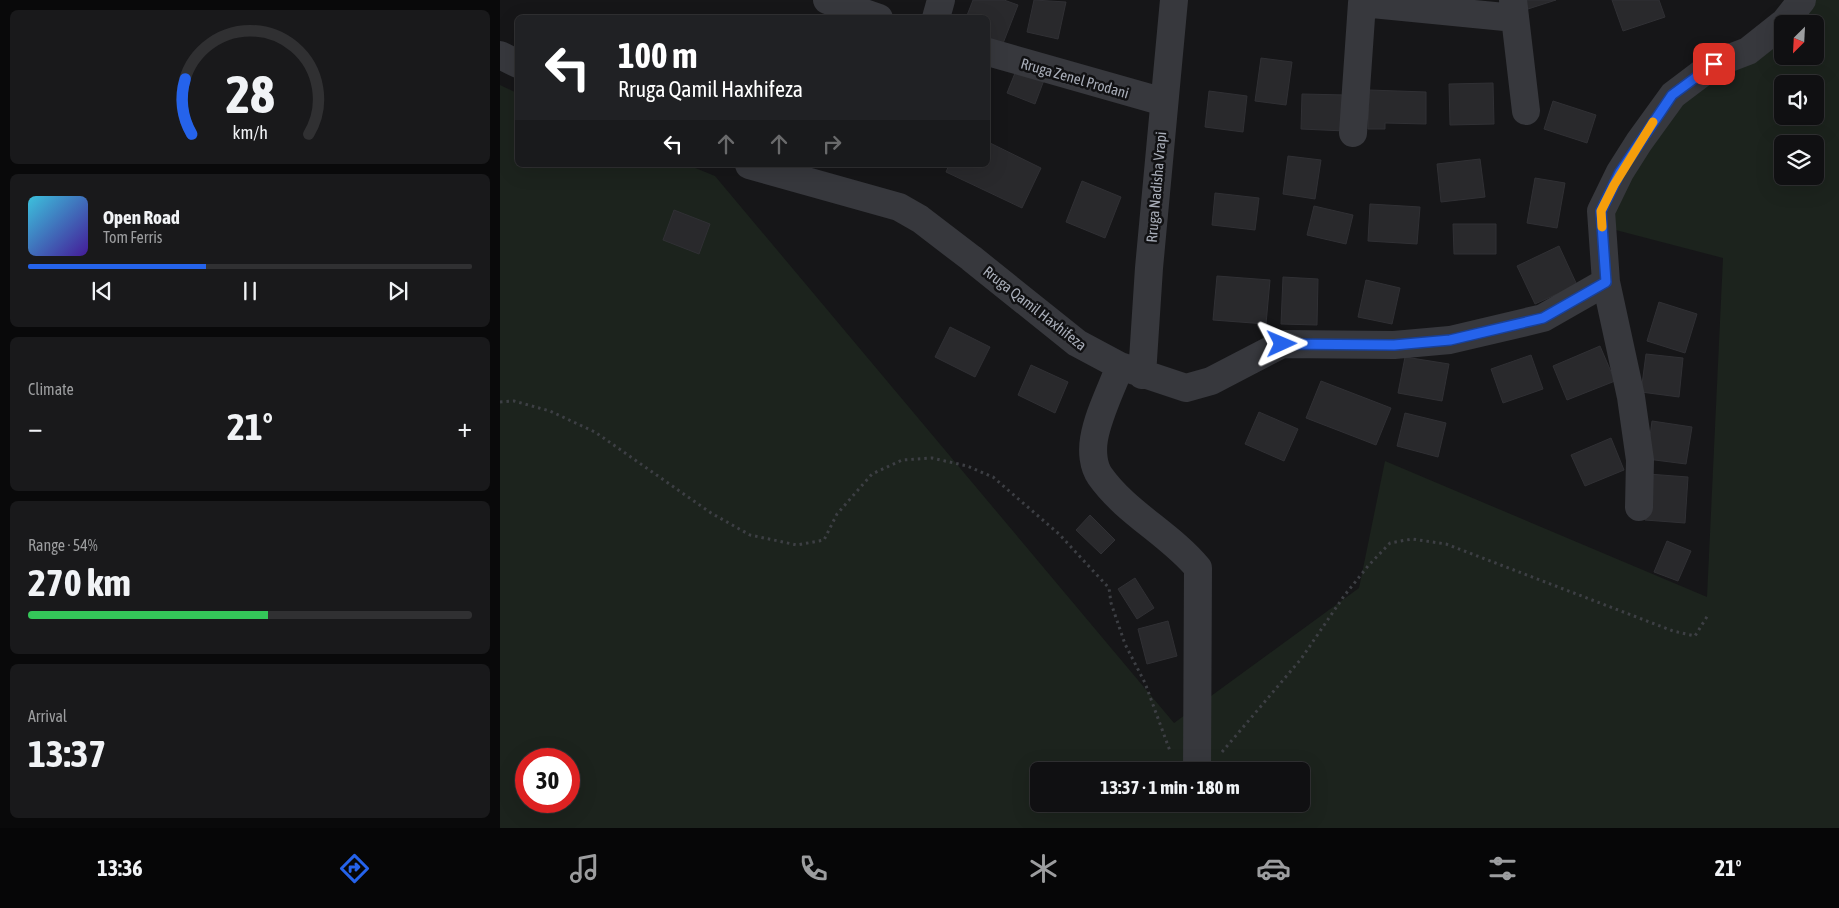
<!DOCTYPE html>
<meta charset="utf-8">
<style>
body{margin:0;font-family:"Asap Condensed",sans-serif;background:#19191b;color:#f1f3f6;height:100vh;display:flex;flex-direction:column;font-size:19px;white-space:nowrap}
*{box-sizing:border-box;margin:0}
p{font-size:16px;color:#9c9d9f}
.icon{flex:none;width:28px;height:28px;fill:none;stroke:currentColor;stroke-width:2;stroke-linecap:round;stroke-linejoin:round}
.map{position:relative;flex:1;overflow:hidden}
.drawer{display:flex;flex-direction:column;gap:10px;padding:10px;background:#09090a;width:500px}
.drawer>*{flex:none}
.guide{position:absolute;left:15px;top:15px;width:475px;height:152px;border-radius:8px;box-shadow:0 5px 20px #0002,0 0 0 1px #303032;background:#202124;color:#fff;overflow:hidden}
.needle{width:32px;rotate:204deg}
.buttons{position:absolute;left:1274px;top:15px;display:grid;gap:10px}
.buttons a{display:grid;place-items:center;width:50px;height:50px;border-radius:8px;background:#101012;box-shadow:0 5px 20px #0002,0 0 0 1px #303032;font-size:25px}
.speed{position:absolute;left:15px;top:748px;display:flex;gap:10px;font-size:25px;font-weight:700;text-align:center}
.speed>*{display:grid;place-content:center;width:65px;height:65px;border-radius:50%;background:#101012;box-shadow:0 5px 20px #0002,0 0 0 1px #303032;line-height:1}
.speed .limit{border:8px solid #d22;background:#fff;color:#111}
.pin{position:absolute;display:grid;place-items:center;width:42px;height:42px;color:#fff;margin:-21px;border-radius:10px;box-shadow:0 2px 8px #0006}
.me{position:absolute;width:55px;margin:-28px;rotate:89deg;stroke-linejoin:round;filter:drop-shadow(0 0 4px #0008)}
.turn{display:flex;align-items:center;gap:18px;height:105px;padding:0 20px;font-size:22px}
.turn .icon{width:65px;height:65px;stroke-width:2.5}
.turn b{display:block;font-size:35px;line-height:42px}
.lanes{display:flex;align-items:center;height:48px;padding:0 20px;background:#0003;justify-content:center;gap:25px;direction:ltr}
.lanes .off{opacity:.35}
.big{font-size:38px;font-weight:700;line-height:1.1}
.drawer .card{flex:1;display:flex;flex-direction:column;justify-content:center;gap:8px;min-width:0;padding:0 18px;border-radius:8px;background:#19191b}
.drawer .dial{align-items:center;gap:0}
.dial svg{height:130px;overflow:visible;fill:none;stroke:#303032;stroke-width:7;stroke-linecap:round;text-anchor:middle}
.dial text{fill:#f1f3f6;stroke:none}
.song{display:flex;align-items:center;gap:15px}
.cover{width:60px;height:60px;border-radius:8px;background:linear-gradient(135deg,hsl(190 70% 55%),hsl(260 70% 35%))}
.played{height:5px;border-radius:2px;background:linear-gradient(90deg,#2563eb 40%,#303032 40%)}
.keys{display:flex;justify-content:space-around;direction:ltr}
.heat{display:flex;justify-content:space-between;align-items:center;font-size:28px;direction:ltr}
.charge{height:8px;border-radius:4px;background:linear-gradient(90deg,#34c759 54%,#303032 0)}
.trip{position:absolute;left:530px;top:762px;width:280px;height:50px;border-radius:8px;background:#101012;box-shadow:0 5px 20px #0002,0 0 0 1px #303032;font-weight:700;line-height:50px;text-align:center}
.tab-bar{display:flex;height:80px;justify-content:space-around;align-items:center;background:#060607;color:#9c9d9f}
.tab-bar .icon{width:35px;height:35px}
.tab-bar .active{color:#2563eb}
.tab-bar b{font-size:22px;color:#f1f3f6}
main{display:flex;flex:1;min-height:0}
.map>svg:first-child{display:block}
</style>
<main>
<section class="drawer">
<div class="card dial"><svg viewBox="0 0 100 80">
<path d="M14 69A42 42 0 1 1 86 69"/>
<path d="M14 69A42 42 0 0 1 10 35" stroke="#2563eb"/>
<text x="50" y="56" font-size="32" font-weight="700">28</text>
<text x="50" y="72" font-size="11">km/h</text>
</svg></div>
<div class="card">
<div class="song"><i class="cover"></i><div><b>Open Road</b><p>Tom Ferris</p></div></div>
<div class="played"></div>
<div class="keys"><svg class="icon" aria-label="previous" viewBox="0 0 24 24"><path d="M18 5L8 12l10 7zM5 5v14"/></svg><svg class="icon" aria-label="pause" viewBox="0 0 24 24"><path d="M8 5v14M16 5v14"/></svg><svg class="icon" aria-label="next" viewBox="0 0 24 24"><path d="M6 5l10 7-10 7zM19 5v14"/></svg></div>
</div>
<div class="card"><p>Climate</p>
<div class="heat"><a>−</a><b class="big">21°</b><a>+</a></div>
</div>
<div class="card"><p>Range · 54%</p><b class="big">270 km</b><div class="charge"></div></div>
<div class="card"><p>Arrival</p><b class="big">13:37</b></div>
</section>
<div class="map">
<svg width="1339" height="828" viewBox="0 0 1339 828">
<rect width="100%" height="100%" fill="#161618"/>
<!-- green -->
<path fill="#1c231d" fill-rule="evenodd" d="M1297,0h42v828h-1339v-743l17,8 1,72h170l27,11 459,547 185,-135 26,-127 322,136 16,-339 -115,-30 -1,-58zM1282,24h33v32h-33zM1282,84h33v32h-33zM1282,144h33v32h-33zM26,759h43v42h-43zM539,771h262v33h-262z"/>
<!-- building -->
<path fill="#29292c" stroke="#303034" d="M473,0h31l14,5 -16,41 -14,-5v-23h-22z
M534,0l32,2 -8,37 -31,-7z
M1025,0h31l-28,9z
M1112,0h47l6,17 -42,14z
M761,58l31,4 -6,43 -31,-4z
M517,68l27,12 -9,24 -28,-11z
M993,83l1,41 -44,1 -1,-41z
M869,90l57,2v32l-41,-1v6h-17z
M709,91l38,5 -4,36 -38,-5z
M802,94l44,1 -1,36 -44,-2z
M1053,101l43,14 -9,28 -43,-14z
M488,142l53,26 -19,40 -76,-36 3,-7h39z
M788,156l33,4 -6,39 -32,-5z
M980,159l5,38 -44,5 -4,-38z
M1035,178l30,5 -8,45 -30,-5z
M582,181l39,16 -16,41 -39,-16z
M715,193l44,5 -4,32 -43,-5z
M870,204l50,3 -3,37 -49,-3z
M814,206l39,9 -7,29 -39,-9z
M174,210l36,14 -11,30 -36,-14z
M953,224h43v30h-42z
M1059,246l18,39 -42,19 -18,-38z
M717,276l53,4 -4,44 -53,-4z
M783,277l35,2 -1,46 -36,-1z
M866,280l34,8 -8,36 -34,-7z
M1159,302l38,12 -12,39 -38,-12z
M450,327l40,20 -15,30 -40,-20z
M1100,346l15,35 -48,19 -14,-34z
M1146,354l37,4 -4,39 -38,-5z
M1031,355l12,34 -40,14 -12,-34z
M905,357l44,7 -7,37 -44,-8z
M531,365l37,17 -13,31 -37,-18z
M821,381l70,27 -15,37 -70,-27z
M759,412l39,17 -14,32 -39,-17z
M905,413l41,10 -8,34 -41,-11z
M1152,421l40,6 -6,37 -39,-5z
M1111,438l13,32 -39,16 -14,-31z
M1148,474l40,3 -3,46 -40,-3z
M590,515l25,25 -14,14 -25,-24z
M1167,541l24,10 -13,30 -24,-9z
M635,578l19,30 -17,11 -19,-30z
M668,621l9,35 -30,8 -9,-35z"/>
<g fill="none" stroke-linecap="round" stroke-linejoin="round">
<!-- path -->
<path stroke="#3d3f44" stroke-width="3" stroke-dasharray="2.5 4" stroke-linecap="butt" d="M0,402l14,-1 36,10 45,21 116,81 39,22 47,10 27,-5 13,-26 35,-40 30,-14 30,-2 35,8 26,11 66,57 50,54 2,15 14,41 20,39 25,68
M722,752l79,-93 43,-63 24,-30 22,-23 22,-4 34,5 227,87 22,5 13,-21"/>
<!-- minor -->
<path stroke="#37383d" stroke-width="28" d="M327,0l52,18
M1013,0l13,111
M436,18l5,-18
M1283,24l19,-24
M488,52l176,50
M0,55l18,9
M853,133l9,-130 153,15
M249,165l150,42 21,12 51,39 106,85 43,23 66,22 25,-7 71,-37 112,1 56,-5 93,-22 63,-36 -5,-71 19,-39 19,-30 34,-47 41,-31 34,-13 34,-27
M1106,282l25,115 9,63 -1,47
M620,366c-9,24 -22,49 -26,73 -2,12 -1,27 6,37 26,37 70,58 98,92l-1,203
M642,375l7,-107 25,-268"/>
</g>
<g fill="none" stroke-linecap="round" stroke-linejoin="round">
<defs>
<path id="route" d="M782,344l112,1 56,-5 93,-22 63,-36 -5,-71 19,-39 52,-77 42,-31"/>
</defs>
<!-- route casing -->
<use href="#route" stroke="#184099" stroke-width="12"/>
<!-- route -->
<use href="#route" stroke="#2563eb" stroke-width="9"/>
<!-- slow -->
<path stroke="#f59e0b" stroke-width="9" d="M1102,227l-1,-16 13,-26 39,-63"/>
</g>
<g text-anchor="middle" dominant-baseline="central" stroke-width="5" stroke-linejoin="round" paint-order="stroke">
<!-- street labels -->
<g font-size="15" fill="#a8adb8" stroke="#111113">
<text transform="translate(575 78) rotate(16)">Rruga Zenel Prodani</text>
<text transform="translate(656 187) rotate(-85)">Rruga Nadisha Vrapi</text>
<text transform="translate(535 308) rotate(38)">Rruga Qamil Haxhifeza</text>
</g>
</g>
</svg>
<div class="buttons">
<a><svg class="needle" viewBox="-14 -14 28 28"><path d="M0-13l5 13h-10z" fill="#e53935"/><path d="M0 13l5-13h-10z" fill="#9c9d9f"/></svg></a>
<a><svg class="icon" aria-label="sound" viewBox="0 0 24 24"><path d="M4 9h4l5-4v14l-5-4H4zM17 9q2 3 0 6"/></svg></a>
<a><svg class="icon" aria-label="layers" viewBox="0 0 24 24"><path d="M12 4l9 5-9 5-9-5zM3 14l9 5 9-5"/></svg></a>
</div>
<div class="speed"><div class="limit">30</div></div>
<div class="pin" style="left:1214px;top:64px;background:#d93025"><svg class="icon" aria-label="arrive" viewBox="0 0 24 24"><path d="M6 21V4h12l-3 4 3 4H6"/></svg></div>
<svg class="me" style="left:782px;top:344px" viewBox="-20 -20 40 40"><path d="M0-17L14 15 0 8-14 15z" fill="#2563eb" stroke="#fff" stroke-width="4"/></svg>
<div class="trip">13:37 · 1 min · 180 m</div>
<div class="guide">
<div class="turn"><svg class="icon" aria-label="left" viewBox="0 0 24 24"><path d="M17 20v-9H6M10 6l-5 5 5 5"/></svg><div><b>100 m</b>Rruga Qamil Haxhifeza</div></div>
<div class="lanes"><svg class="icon" aria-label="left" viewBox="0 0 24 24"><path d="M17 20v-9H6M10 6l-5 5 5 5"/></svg><svg class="icon off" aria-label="ahead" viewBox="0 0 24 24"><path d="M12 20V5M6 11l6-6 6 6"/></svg><svg class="icon off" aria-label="ahead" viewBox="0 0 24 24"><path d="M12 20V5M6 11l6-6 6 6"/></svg><svg class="icon off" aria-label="right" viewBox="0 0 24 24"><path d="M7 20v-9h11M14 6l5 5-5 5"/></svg></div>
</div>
</div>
</main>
<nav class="tab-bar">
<b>13:36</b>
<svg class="icon active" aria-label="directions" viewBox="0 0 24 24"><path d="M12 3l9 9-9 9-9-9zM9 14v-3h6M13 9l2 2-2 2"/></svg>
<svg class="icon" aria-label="music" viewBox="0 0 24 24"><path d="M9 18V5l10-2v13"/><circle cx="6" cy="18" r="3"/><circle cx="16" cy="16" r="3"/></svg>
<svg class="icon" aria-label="phone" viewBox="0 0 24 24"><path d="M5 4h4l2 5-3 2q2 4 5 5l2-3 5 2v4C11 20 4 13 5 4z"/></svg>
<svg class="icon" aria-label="climate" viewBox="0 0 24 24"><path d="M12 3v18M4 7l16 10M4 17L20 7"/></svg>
<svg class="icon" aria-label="car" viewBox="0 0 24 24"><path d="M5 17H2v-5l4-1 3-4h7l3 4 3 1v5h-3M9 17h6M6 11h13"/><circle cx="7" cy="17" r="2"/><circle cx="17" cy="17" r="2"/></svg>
<svg class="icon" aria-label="filters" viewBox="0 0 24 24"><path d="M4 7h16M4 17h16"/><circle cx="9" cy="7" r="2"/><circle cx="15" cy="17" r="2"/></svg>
<b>21°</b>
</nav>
